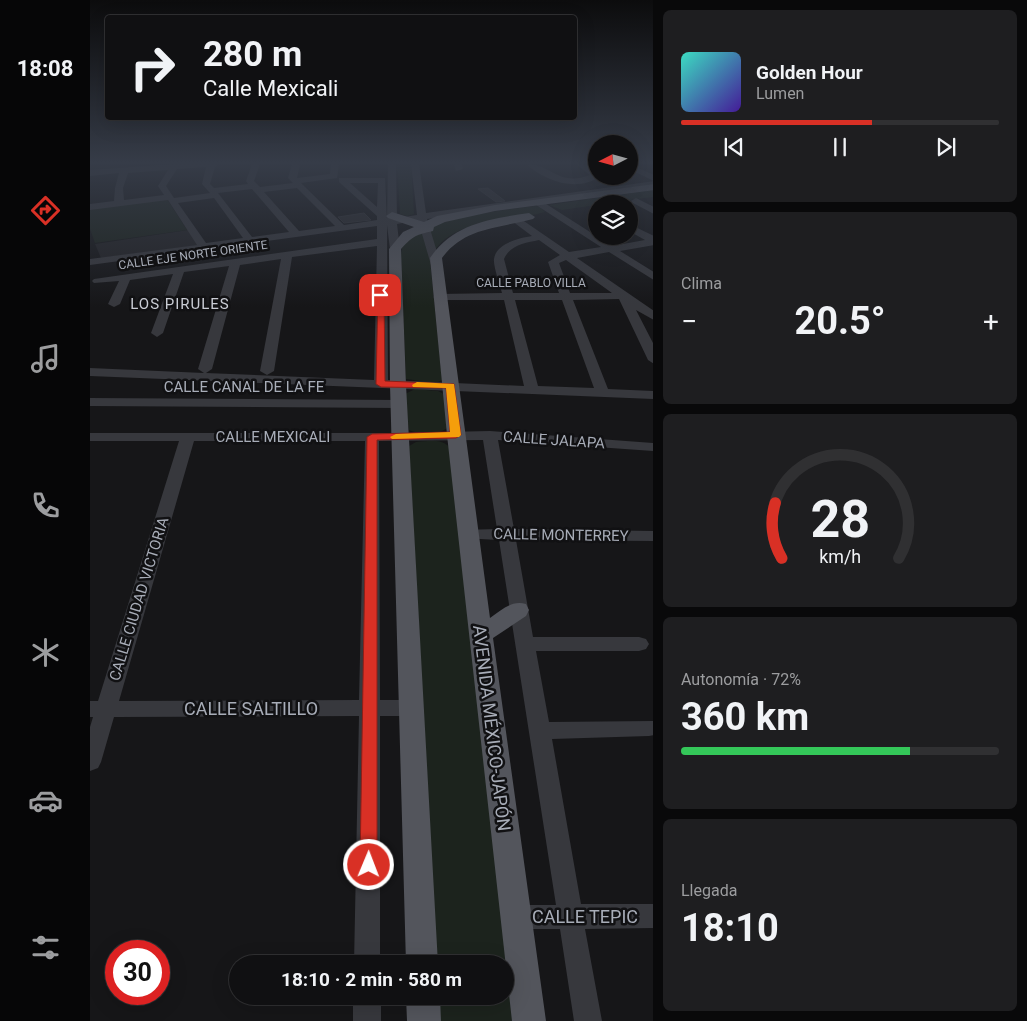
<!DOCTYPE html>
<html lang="es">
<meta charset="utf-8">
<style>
body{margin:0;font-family:Roboto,sans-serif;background:#1e1e20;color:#f1f3f6;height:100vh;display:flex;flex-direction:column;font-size:19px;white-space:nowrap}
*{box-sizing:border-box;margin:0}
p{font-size:16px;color:#9c9d9f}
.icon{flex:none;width:28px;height:28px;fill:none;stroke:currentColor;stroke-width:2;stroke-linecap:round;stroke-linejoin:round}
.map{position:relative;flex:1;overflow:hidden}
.side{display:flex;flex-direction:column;gap:10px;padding:10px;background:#09090a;width:374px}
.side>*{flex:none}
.banner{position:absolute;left:15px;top:15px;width:472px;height:105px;border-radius:5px;box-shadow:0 5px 20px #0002,0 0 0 1px #303032;background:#101012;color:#f1f3f6;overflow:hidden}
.needle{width:32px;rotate:264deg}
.fabs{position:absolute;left:498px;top:135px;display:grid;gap:10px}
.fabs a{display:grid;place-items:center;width:50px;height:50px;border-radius:50%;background:#101012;box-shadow:0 5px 20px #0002,0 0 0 1px #303032;font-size:25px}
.speed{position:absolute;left:15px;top:940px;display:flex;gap:10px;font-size:25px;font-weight:700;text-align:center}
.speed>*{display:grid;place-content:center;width:65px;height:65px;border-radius:50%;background:#101012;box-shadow:0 5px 20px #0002,0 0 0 1px #303032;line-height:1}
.speed .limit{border:8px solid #d22;background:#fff;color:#111}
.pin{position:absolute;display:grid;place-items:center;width:42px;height:42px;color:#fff;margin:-21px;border-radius:10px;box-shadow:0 2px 8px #0006}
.me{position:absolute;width:55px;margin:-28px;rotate:1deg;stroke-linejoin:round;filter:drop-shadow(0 0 4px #0008)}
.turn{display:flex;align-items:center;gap:18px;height:105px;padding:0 15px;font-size:22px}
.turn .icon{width:65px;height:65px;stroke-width:2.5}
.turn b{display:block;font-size:35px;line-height:42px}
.big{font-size:38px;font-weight:700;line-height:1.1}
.side .widget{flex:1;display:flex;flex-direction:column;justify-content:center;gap:8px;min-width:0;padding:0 18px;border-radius:8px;background:#1e1e20}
.side .dial{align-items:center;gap:0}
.dial svg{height:130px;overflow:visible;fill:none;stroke:#303032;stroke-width:7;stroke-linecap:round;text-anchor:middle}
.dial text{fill:#f1f3f6;stroke:none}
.song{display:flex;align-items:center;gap:15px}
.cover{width:60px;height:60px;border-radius:8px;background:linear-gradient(135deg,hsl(170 70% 55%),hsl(260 70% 35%))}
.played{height:5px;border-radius:2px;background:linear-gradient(90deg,#d93025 60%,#303032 60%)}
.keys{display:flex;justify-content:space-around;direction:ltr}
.heat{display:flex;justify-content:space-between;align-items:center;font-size:28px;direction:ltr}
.charge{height:8px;border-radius:4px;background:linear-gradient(90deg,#34c759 72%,#303032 0)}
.trip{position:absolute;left:139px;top:955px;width:285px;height:50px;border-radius:25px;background:#101012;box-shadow:0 5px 20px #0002,0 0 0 1px #303032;font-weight:700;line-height:50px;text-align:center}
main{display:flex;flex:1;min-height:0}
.dock{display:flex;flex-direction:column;width:90px;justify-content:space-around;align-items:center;background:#060607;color:#9c9d9f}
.dock .icon{width:35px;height:35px}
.dock .selected{color:#d93025}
.dock b{font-size:22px;color:#f1f3f6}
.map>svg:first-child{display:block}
</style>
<main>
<nav class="dock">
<b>18:08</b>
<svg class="icon selected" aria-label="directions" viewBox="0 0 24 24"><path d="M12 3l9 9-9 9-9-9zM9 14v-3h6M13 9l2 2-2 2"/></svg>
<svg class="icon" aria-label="music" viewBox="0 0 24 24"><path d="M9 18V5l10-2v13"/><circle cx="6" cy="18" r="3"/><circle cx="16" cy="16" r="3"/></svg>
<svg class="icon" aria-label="phone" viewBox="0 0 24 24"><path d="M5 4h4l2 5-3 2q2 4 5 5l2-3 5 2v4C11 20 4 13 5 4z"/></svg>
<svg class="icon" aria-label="climate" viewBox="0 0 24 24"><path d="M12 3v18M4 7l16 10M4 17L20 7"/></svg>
<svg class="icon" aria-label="car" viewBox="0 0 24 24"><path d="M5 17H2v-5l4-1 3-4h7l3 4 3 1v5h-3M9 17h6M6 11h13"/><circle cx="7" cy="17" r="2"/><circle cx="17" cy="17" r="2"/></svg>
<svg class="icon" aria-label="filters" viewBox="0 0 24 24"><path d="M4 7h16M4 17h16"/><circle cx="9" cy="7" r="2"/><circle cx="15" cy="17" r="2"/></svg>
</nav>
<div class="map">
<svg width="564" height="1021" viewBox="0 0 564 1021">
<rect width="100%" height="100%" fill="#161618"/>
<!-- built -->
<path fill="#222225" d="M98,230l11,15 -98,13 -6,-14z"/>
<!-- green -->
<path fill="#1c231d" d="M307,164h14l3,50 -7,2 -7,-2z
M563,190v7l-57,7v1l-34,5 -13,-5z
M77,199l20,31 -92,13 -5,-14v-21z
M445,206l5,1 5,5c-38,11 -98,5 -115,48l12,120 -6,3 -30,-4 -5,-119c0,-4 0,-11 2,-15 18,-27 101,-35 132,-39z
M325,389l23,2 6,3 3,34c-8,7 -28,7 -38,2l-4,-36z
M326,442c11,-1 27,-4 34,6l64,573h-74l-2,-25h67v-32h-68l-28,-518z"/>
<!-- building -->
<path fill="#29292c" stroke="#303034" d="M398,188l17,13 -9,1 -18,-13z
M274,213l7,7 -27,3 -6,-6z"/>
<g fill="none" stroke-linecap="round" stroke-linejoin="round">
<!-- minor -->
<path fill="#37383d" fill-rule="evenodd" d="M85,164h44l-4,3 -5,17 4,4 34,-4 -2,-3 6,-17h8l-6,17 6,6 33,-4 -5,-5 4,-14h8l-3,14 33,-4 1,-10h8l-2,14 -36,5 43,42 33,-5v-4l-38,-34v-4h46l2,41 1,-55h8l1,54 20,-3 -6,-51h8l7,49 228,-32v6l-111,15 69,44 33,-6 -16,-9v-7l25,12v9l-34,6 34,21v8l-45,-28 -32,6 77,53v9l-18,-10 18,35v19l-6,-4 -29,-61 -46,1 35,89 46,2v8l-564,-23v-8l114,5 -6,-4 31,-103 -45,6 -21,61 -6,4 -6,-4 22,-59 -43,6 -10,24 -6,3 -6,-3 11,-23 -25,2 -2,-2 2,-2 283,-40v-13l-287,39v-6l107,-14 -29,-45 -78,10v-6l24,-3 1,-13 4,-15 -29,3v-6zM116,167l-4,17 8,9 -36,5 -8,-12 11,-17zM78,170l-10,16 6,9 -40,5 -1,-12 5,-15zM260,183h28l-1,24zM207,188l38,38 -36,5 -35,-39zM162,189l37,43 -37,5 -34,-44zM124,198l29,40 -37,5 -28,-40zM443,203l68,44 -32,5 -51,-35h-6v4l20,15c-12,2 -36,7 -38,23 -1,7 6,26 8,34l-63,1 -6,3 6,3h65l20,86 -136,-6 -1,-155 3,24 5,3 5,-3 -3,-25 21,-4 13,45 5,3 5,-3 -14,-46zM449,240l21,15 -12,7 11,31h-46l-9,-34c6,-14 21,-16 35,-19zM287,246l-3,134 -168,-7 6,-4 28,-104 41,-6 -21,112 7,4 7,-4 18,-114zM476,260l46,33h-42l-11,-30zM425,300h47l32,88 -56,-2z
M364,164h8l1,5 -7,2z
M436,164c26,0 32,23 64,11l-14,-11h10l10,8v4h4c-22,17 -55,5 -74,-12z
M539,164l25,11v6l-25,-12z
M546,198l18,9v7l-21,-11 -2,-2z
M0,398l309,2 7,4 -7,4 -309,-2z
M400,431l164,12v8l-156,-11 16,89 140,2v10l-138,-1 17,97h106l7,2 3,5 -3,5 -7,2h-103l13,71 105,-1v14l-5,1 -97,3 29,165h73v24l-69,1 17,92h-28l-14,-92h-44l-9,-3 -4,-9 4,-9 9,-3h40l-57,-365 -37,-2 -2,-4 2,-4 35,-1 -14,-89 -104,1 1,259h31l7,2 3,6 -3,6 -7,2h-31v248h-26l5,-248 -245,1 -13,45 -3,6 -8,3v-44l3,-10h-3v-16h8l81,-260h-89v-8h310zM104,441h171l-6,259 -240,1z
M263,996h28v25h-28z"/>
<!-- major -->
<path fill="#53555c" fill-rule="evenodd" d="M564,184v6l-159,21 -50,11 -11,5 -1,4c-17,4 -19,4 -32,18l5,136 32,579h-32l-16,-579 -1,-136 14,-17 11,-5 -26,-9 -2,-2 6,-4 32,10 13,-6 58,-11z
M439,213l6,4 -2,2c-33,9 -69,8 -91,39l48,360c12,-8 21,-18 36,-14l3,6 -3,6 -33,22 53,383h-34l-65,-586 -17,-177c24,-35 60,-39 99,-45z
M316,996h34l1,25h-34z"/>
</g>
<!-- sky -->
<linearGradient id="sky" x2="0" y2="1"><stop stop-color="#0c0c0d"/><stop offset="0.53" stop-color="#363c48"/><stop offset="1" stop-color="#363c48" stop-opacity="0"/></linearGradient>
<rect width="564" height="307" fill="url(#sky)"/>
<!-- route -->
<path fill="#d93025" stroke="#8d1f18" d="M288,293l6,2 1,86 69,3 7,51 -5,3 -79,2v425l-2,5 -6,3 -6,-3 -3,-5 7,-428 5,-3 78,-2 -4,-44 -65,-1 -5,-3z"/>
<!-- slow -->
<path fill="#f59e0b" d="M327,382l37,2 7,51 -2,2 -67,2 -2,-2 6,-3 54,-2 -4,-44 -33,-1 -1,-2z"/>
<g text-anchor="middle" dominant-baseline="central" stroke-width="5" stroke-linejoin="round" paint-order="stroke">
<!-- far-street labels -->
<g font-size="12" fill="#a8adb8" stroke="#111113">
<text transform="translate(103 255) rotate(-8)">CALLE EJE NORTE ORIENTE</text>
<text x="441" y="283">CALLE PABLO VILLA</text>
</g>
<!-- far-quarter labels -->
<g font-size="15" letter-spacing="1" fill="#c9ccd4" stroke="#111113">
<text x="90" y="304">LOS PIRULES</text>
</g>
<!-- street labels -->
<g font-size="15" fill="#a8adb8" stroke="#111113">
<text x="154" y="387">CALLE CANAL DE LA FE</text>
<text x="183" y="437">CALLE MEXICALI</text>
<text transform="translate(464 440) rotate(4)">CALLE JALAPA</text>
<text transform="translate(471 535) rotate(1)">CALLE MONTERREY</text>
<text transform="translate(49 599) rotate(-73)">CALLE CIUDAD VICTORIA</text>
</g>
<!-- near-street labels -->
<g font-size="18" fill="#a8adb8" stroke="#111113">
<text x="161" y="708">CALLE SALTILLO</text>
<text transform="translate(402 728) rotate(83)">AVENIDA MÉXICO-JAPÓN</text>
<text x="495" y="916">CALLE TEPIC</text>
</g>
</g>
</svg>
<div class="fabs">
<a><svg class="needle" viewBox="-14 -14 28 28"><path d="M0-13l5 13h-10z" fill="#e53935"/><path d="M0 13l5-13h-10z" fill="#9c9d9f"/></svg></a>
<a><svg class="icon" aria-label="layers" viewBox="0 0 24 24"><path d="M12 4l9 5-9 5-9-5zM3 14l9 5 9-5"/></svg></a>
</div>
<div class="speed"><div class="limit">30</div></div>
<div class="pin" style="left:290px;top:295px;background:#d93025"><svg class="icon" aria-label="arrive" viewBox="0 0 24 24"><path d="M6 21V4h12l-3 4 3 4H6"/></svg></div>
<svg class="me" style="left:279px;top:865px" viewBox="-20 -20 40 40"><circle r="17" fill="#d93025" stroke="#fff" stroke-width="3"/><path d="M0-11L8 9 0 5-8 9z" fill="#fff"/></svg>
<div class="trip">18:10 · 2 min · 580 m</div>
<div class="banner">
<div class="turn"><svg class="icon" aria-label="right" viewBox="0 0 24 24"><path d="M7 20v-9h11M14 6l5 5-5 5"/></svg><div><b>280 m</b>Calle Mexicali</div></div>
</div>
</div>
<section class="side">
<div class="widget">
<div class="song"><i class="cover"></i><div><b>Golden Hour</b><p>Lumen</p></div></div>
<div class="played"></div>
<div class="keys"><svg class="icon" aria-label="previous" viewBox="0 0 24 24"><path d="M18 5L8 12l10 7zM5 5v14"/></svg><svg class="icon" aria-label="pause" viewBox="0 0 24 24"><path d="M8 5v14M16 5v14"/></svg><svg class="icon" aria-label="next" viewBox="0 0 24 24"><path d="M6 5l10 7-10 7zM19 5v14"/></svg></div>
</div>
<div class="widget"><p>Clima</p>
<div class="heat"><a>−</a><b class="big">20.5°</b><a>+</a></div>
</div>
<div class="widget dial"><svg viewBox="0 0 100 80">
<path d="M14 69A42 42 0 1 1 86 69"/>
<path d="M14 69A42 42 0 0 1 10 35" stroke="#d93025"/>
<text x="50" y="56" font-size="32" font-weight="700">28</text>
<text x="50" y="72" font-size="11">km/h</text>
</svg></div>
<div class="widget"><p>Autonomía · 72%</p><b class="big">360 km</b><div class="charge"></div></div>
<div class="widget"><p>Llegada</p><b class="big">18:10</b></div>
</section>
</main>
